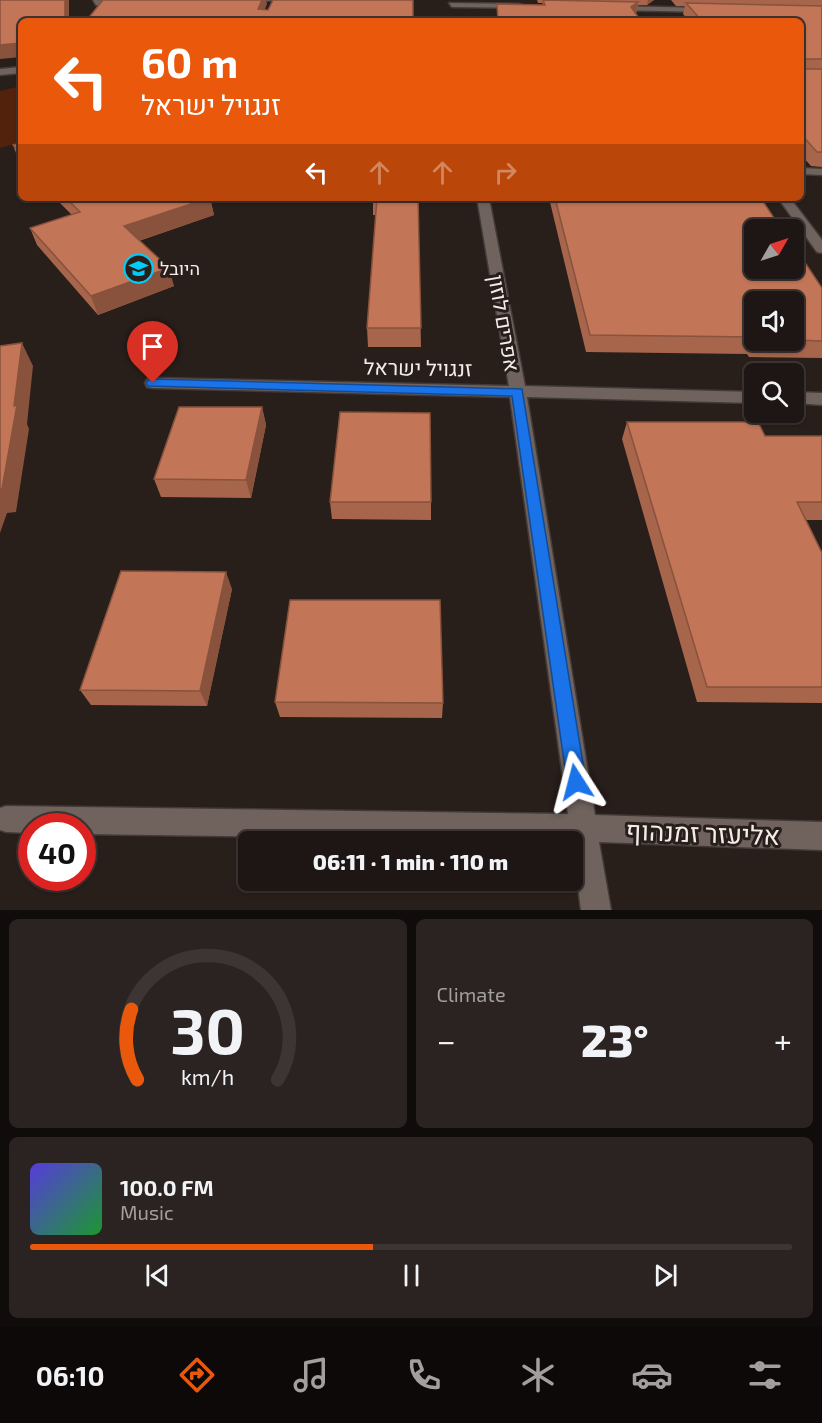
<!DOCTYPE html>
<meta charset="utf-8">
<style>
body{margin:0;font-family:"Exo 2",Heebo,sans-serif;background:#2b2322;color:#f1f3f6;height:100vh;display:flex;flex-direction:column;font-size:22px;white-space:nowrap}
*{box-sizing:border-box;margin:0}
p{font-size:20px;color:#a19fa0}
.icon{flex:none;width:33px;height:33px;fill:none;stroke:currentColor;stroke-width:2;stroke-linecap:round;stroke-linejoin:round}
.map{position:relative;height:910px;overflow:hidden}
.side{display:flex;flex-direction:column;gap:9px;padding:9px;background:#100c0b;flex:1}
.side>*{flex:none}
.banner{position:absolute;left:18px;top:18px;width:786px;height:183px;border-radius:9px;box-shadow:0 2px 4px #0004,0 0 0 2px #3c3534;background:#ea580c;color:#fff;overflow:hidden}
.needle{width:39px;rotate:51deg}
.fabs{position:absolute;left:744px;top:219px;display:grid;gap:12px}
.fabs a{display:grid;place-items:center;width:60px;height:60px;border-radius:9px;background:#1e1614;box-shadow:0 2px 4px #0004,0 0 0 2px #3c3534;font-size:30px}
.speed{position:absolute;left:18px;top:813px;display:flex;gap:12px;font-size:30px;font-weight:700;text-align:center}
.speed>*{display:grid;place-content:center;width:78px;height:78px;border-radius:50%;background:#1e1614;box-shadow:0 2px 4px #0004,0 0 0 2px #3c3534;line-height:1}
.speed .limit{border:9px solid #d22;background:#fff;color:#111}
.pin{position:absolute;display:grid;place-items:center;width:51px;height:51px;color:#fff;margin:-62px -26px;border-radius:50% 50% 50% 0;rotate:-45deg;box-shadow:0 0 6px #0007}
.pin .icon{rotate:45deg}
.me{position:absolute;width:66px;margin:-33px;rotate:351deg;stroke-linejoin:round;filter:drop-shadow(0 0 4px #0008)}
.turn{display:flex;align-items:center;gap:21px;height:126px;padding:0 24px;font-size:27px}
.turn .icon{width:78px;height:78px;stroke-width:2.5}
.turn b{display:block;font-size:42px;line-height:51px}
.lanes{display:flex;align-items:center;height:57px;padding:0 24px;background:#0003;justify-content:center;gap:30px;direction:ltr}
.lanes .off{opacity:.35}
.big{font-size:45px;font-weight:800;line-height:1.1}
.side .widget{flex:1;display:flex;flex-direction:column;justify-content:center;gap:9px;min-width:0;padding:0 21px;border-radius:9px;background:#2b2322}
.side .dial{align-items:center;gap:0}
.dial svg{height:156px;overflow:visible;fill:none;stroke:#3c3534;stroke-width:7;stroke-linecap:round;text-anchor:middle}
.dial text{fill:#f1f3f6;stroke:none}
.song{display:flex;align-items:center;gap:18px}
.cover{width:72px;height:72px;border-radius:9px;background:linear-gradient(135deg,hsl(250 70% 55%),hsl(130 70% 35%))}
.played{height:6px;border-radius:3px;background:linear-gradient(90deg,#ea580c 45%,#3c3534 45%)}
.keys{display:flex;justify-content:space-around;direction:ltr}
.heat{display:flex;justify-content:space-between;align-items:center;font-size:33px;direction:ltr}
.side .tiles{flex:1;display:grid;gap:9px;grid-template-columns:1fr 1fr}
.widget:last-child{grid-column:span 2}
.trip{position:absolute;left:238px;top:831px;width:345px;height:60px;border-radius:9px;background:#1e1614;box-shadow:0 2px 4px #0004,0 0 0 2px #3c3534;font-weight:800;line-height:60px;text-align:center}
.tabs{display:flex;height:96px;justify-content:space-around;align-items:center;background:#0c0908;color:#a19fa0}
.tabs .icon{width:42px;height:42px}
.tabs .on{color:#ea580c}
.tabs b{font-size:27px;color:#f1f3f6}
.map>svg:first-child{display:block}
</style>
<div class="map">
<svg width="822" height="910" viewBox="0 0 822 910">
<rect width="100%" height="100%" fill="#281e1a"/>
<!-- green -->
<path fill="#53220d" d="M21,86v56l-21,6v-57z"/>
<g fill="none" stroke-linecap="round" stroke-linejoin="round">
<defs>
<path id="minor" d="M93,0l31,1 4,2 -4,2h-28z
M238,0h38l-35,3z
M449,3l71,1 4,2 -4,2 -68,-1z
M614,6l95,2 4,2 -4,2 -98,-2z
M21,67v6l-21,2v-6z
M801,168l21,1v6l-21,-1z
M477,198h12l36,188 229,6v11l-227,-6 68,418 227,7v28l-223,-8 12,68h-30l-9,-69 -490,-7v-8h-50v7l-26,-1 -6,-2v-22l6,-2 562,8 -58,-417 -357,-9 -6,-1 -2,-4 2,-4 6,-1 356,8z
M778,198h12l32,42v13l-5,-1z
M794,392l28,1v12l-28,-2z"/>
</defs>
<!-- minor casing -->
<use href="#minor" stroke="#423a37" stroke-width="3"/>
<!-- minor -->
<use href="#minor" fill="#70635e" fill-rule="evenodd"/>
</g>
<!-- wall -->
<path fill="#a7654b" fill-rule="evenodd" d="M537,0h117l-7,5h-9l-2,9 5,7h-144v-17l45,1 1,-2h-5z
M671,0h151v167l-11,-1 -10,-11v-134h-112l-6,-7 2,-8h-9z
M21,143v20l-2,-2 -6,-16z
M55,198h155l4,17 -75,26 35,45 -76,29 -61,-70 -7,-17 42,-13z
M373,198h45l3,149h-53l-1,-19 9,-113h-3z
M549,198h215l1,2 -1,3 58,85v70l-73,-1 -2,-3 -161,-2zM754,302l40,38h-40z
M262,407l4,18 -15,73 -90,-1 -7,-18z
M627,422l138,14h57v84h-16l16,33v150l-125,-1 -75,-263z
M330,502h101v18l-99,-1z
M232,589l-25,117 -116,-1 -11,-15z
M275,702l168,1 -1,15 -162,-1z"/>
<!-- shaded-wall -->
<path fill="#88523d" d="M65,0h4v21h-4z
M262,0h4l1,4 -7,17 -2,-12z
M648,0h6l-7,5z
M638,2l-2,11 -7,6 2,-12z
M21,43v14l-21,2v-14z
M210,198l4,17 -85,29 -5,-18z
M169,268l5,18 -76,29 -7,-19z
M22,343l11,23 -6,58 2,5 -13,83 -9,1 -7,20v-44l14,-83z
M262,407l4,18 -15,73 -5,-18z
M226,572l6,17 -25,117 -7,-15z"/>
<!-- building -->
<path fill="#c27557" stroke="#88523d" stroke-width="1.5" d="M0,0h65v21h-44v22l-21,2z
M103,0h159l-4,9 10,1 5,-10h140v21h-327z
M543,0l95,2 -7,5 10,14h-143l-1,-17 48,1z
M686,3l136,3v53h-16l-3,2 1,8h18v83h-5l-16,-18v-113h-99z
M21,143v10l-8,-8z
M66,198h143l-85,28 45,42 -78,28 -61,-68 50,-16z
M377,198h41l3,130h-54z
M555,198h209l1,2h-3l20,30h-28v38h40v-22l28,42v53l-28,-1v-38h-40v35l-164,-2z
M22,343l-8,63 3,-1 -15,84h-2v-143z
M179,407h83l-16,73 -92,-1z
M340,412l90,1 1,89h-101z
M627,422h131l7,14h57v66h-25l25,51v134h-115z
M121,571l105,1 -26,119 -120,-1z
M290,600h150l3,103 -168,-1z"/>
<!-- route -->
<path fill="#1a73e8" stroke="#114b97" stroke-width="1.5" d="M153,379l369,10 64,393 -3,7 -7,3 -6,-3 -3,-7 -55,-386 -364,-10 -2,-3 2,-3z"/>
<!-- icons -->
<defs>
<symbol id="school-ring" viewBox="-11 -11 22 22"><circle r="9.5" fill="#281e1a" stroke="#00cbf9" stroke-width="1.5"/><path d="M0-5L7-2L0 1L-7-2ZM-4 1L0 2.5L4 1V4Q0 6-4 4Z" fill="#00cbf9"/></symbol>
</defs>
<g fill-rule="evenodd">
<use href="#school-ring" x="122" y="252" width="33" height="33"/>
</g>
<g text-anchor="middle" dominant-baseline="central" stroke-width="6" stroke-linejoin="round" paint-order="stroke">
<!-- far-poi labels -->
<g font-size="18" fill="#f3ece9" stroke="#281e1a" text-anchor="start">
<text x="160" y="268">היובל</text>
</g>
<!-- street labels -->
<g font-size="21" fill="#f3ece9" stroke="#281e1a">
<text transform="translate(505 323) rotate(80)">אפרים לוזון</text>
<text transform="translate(418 367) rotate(1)">זנגויל ישראל</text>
</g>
<!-- near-street labels -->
<g font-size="26" fill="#f3ece9" stroke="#281e1a">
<text transform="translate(703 832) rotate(2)">אליעזר זמנהוף</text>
</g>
</g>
</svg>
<div class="fabs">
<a><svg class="needle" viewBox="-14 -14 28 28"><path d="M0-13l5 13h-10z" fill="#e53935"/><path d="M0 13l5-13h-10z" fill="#a19fa0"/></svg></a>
<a><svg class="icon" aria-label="sound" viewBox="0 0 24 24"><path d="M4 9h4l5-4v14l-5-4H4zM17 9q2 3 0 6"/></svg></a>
<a><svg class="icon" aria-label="search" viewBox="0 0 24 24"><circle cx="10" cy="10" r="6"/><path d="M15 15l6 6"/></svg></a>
</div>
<div class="speed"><div class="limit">40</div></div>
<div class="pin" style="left:153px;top:383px;background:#d93025"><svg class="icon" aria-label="arrive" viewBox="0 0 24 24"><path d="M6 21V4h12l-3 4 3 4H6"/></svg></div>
<svg class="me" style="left:576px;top:782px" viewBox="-20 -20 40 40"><path d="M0-17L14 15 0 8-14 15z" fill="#1a73e8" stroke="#fff" stroke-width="4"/></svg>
<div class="trip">06:11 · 1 min · 110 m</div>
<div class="banner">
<div class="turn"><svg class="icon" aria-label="left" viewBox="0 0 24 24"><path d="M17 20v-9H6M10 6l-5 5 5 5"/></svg><div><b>60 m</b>זנגויל ישראל</div></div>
<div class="lanes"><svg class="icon" aria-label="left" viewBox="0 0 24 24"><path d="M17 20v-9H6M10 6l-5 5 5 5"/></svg><svg class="icon off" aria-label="ahead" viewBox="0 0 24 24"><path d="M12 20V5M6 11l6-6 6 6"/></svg><svg class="icon off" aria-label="ahead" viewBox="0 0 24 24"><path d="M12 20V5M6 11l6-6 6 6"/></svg><svg class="icon off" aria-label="right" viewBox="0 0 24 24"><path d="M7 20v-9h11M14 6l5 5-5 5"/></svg></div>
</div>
</div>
<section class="side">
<div class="tiles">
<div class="widget dial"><svg viewBox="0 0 100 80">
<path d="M14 69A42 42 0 1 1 86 69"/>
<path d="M14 69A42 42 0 0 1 11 33" stroke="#ea580c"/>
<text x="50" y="56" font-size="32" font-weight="700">30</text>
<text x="50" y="72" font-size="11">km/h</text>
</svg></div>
<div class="widget"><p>Climate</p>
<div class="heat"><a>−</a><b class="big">23°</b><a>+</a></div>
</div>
<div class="widget">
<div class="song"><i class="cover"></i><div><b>100.0 FM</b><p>Music</p></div></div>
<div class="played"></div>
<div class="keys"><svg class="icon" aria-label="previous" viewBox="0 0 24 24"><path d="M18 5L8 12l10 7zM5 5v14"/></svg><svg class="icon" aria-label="pause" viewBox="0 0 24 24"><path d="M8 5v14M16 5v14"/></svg><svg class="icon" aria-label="next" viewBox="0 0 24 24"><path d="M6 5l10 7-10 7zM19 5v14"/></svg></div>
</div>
</div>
</section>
<nav class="tabs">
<b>06:10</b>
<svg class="icon on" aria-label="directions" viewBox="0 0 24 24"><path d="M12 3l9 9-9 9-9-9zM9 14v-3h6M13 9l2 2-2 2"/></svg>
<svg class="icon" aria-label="music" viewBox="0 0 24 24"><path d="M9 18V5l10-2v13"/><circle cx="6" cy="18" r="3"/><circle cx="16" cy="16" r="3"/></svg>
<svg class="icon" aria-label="phone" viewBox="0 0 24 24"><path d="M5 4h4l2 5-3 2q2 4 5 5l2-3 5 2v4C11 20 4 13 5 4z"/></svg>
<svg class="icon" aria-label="climate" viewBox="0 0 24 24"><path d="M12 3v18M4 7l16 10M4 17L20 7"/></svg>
<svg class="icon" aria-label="car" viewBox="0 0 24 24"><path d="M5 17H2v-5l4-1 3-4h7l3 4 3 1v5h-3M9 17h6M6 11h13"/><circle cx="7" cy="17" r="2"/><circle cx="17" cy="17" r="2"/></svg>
<svg class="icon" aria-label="filters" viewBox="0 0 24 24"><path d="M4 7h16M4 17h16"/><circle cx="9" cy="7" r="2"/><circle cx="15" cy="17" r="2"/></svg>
</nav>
